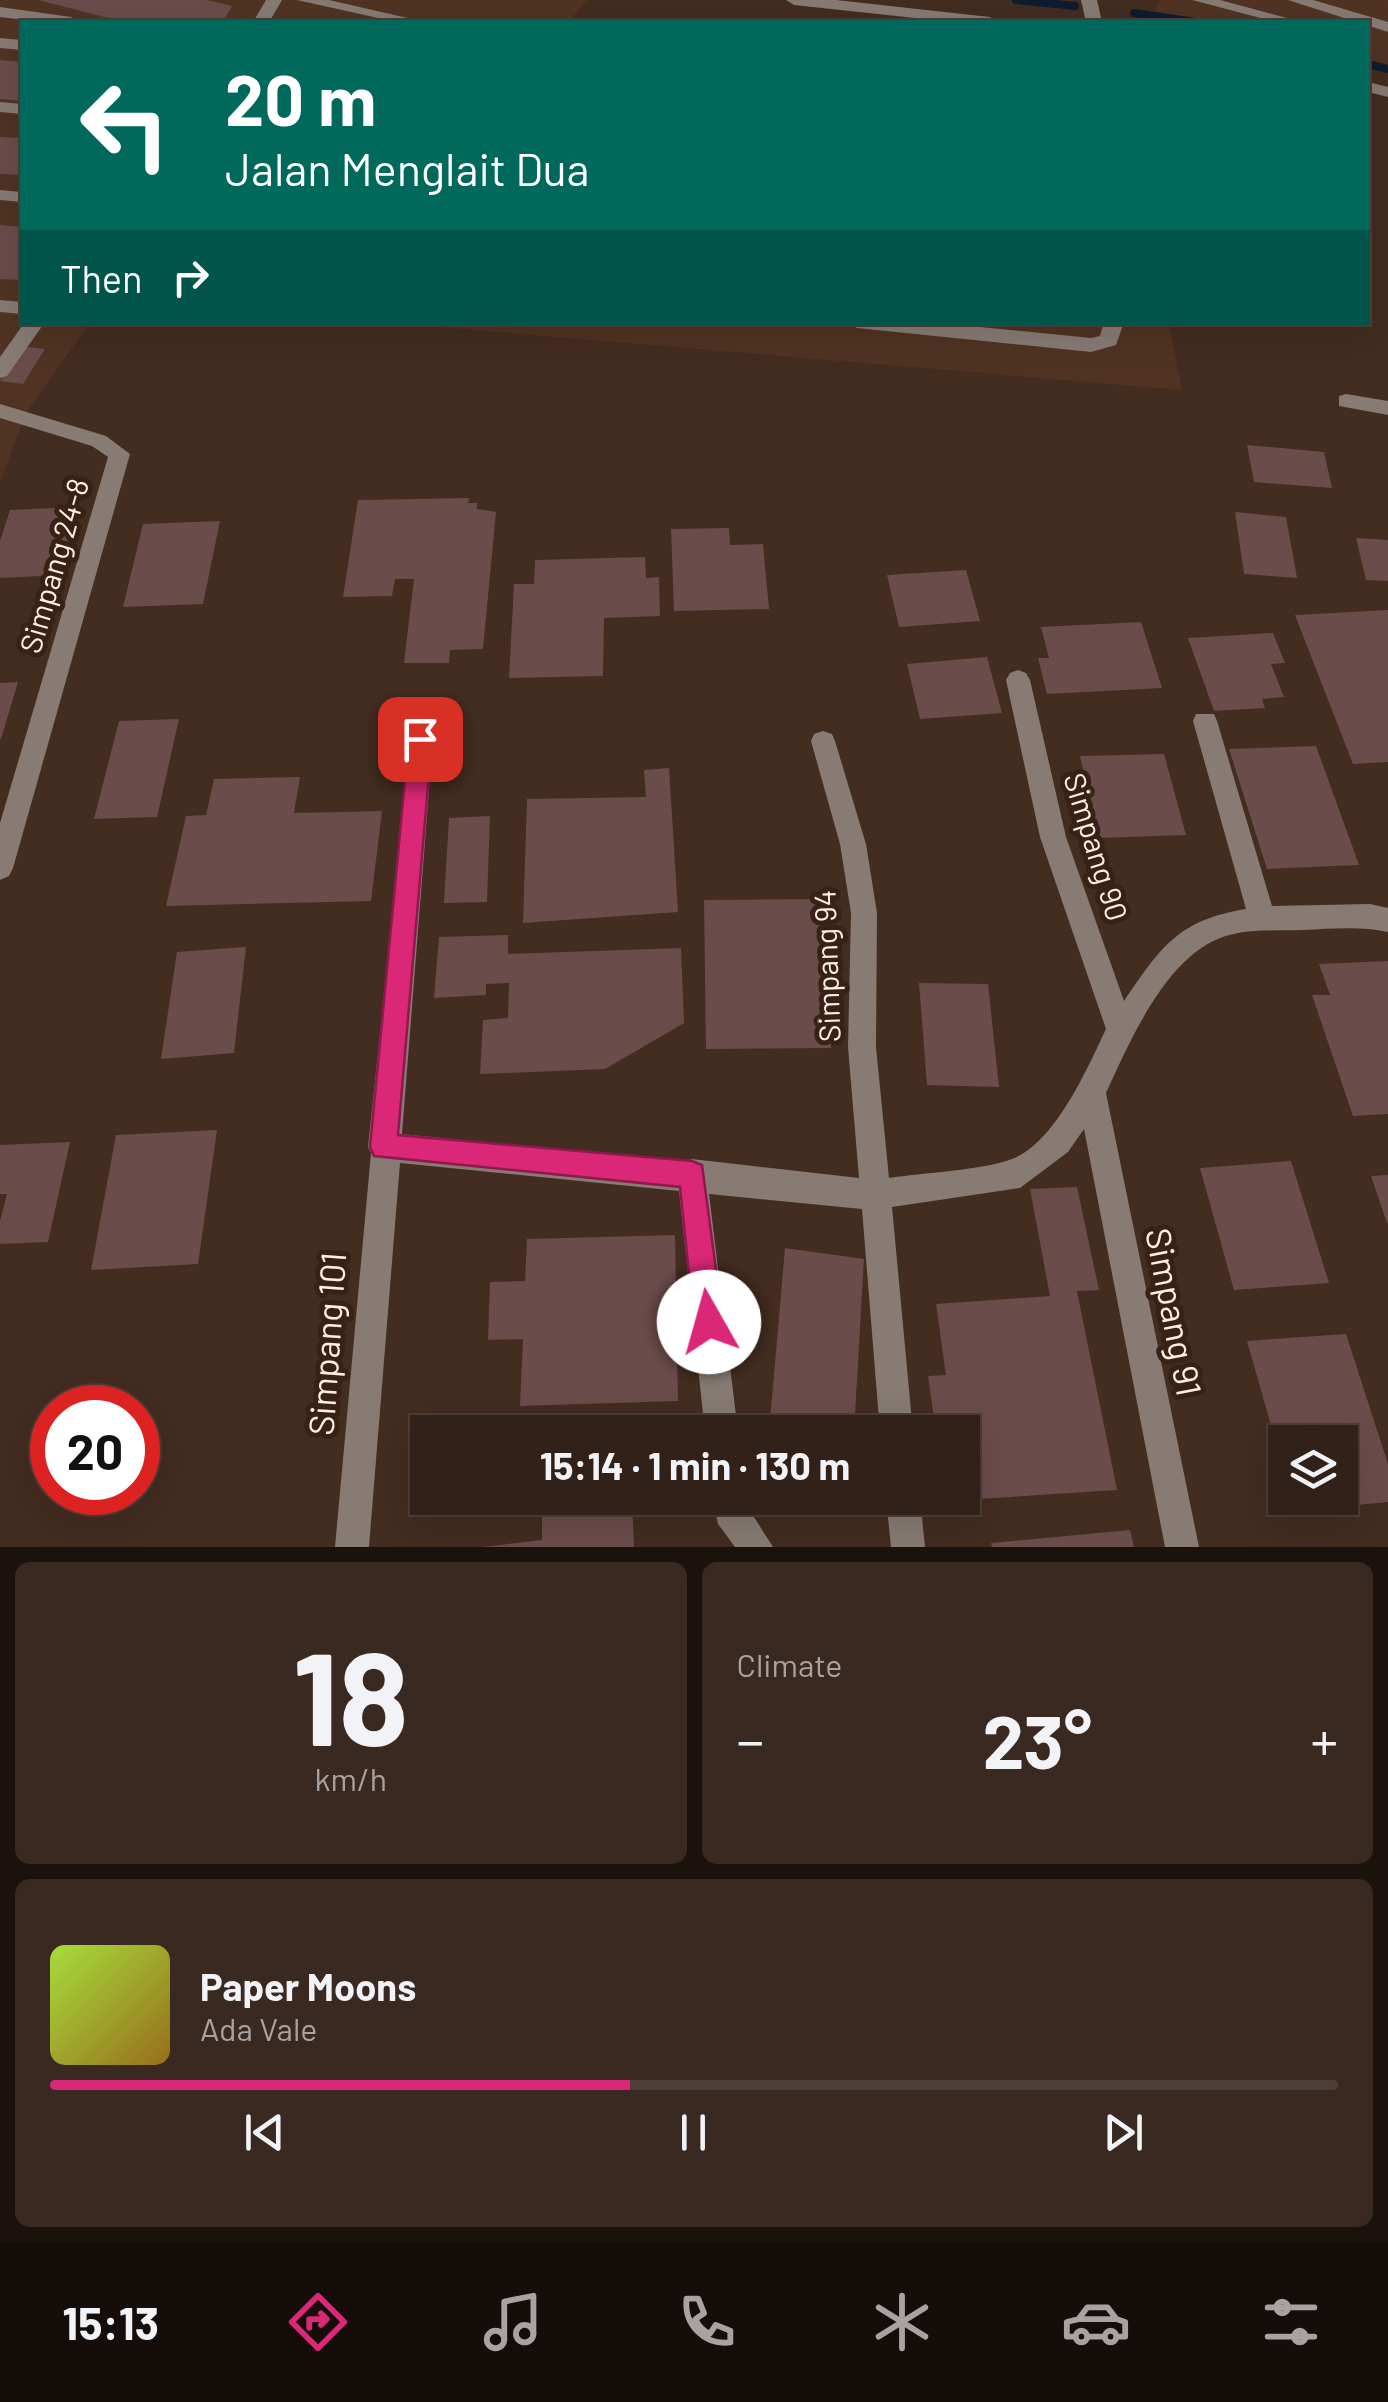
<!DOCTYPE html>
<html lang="en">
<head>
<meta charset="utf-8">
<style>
	:root { --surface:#322118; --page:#3a2921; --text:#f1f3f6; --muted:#a8a3a2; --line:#4d3e37; --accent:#db2777 }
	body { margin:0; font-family:Barlow,sans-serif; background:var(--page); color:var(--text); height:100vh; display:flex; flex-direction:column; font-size:38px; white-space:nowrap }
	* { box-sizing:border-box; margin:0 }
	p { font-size:32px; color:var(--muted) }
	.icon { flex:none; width:55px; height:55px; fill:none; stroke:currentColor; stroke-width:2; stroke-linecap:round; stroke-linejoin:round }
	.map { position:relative; height:1547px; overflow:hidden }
	.details { display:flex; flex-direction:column; gap:15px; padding:15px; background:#1c120d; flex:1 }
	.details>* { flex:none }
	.top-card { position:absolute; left:20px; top:20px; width:1350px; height:305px; border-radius:0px; box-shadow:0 10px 40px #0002,0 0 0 2px var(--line); background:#00695c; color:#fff; overflow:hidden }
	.tools { position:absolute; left:1268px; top:1425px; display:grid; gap:20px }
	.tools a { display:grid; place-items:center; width:90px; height:90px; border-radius:0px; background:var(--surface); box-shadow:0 10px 40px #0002,0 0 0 2px var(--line); font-size:50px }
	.speed { position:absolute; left:30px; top:1385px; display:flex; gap:20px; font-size:50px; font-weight:700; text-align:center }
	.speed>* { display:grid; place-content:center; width:130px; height:130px; border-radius:50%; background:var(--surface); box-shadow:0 10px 40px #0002,0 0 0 2px var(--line); line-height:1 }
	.speed .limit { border:15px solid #d22; background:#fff; color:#111 }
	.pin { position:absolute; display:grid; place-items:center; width:85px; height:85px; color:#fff; margin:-42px; border-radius:20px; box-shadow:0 5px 15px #0006 }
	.me { position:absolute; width:110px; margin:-55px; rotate:353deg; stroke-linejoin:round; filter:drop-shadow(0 0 8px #0008) }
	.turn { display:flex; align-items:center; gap:35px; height:210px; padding:0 40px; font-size:45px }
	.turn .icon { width:130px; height:130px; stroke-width:2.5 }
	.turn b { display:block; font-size:70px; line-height:85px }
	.then { display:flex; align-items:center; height:95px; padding:0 40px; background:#0003; gap:20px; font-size:38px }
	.big { font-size:75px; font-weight:700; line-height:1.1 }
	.details .tile { flex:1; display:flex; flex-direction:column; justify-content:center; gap:15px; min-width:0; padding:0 35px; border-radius:15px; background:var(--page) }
	.details .dial { align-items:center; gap:0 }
	.dial b { font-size:130px; line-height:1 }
	.song { display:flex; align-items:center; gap:30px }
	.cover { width:120px; height:120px; border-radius:15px; background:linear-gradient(135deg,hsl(80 70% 55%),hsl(40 70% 35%)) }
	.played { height:10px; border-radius:5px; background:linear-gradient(90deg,var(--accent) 45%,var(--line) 45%) }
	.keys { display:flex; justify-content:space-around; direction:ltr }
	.heat { display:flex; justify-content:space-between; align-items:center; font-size:55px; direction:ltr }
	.details .tiles { flex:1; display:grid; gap:15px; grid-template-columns:1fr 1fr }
	.tile:last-child { grid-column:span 2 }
	.trip { position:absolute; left:410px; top:1415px; width:570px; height:100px; border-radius:0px; background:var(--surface); box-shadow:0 10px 40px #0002,0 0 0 2px var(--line); font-weight:700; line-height:100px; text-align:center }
	.menu { display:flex; height:160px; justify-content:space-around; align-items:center; background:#140d0a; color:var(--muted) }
	.menu .icon { width:70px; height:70px }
	.menu .active { color:var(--accent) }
	.menu b { font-size:45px; color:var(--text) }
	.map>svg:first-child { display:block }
	.built { fill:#503323 }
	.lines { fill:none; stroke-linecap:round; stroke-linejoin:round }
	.stream { stroke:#0e1c2f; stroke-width:8 }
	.building { fill:#6a4c4b }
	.minor { fill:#877b74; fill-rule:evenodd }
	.route { fill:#db2777; stroke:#8e194d; stroke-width:2.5 }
	.labels { text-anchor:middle; stroke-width:10; stroke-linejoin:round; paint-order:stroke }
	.street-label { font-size:30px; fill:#ffefe7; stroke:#382216 }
	.near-street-label { font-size:35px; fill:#ffefe7; stroke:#382216 }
</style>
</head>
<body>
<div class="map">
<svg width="1388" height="1547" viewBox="0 0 1388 1547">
	<rect width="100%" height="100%" fill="#432c20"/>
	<!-- built -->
	<path class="built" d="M0 0H587L569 22H22V322L90 323 26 413 0 483Z
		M1160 0H1388V72L1368 67V22H1173L1152 18Z
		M391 323H1169L1182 390Z"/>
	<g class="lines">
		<!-- stream -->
		<path class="stream" d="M1016 0 1075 6
			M1134 13 1196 22
			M1368 64 1388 69"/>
	</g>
	<!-- building -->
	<path class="building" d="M38 0H206L232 6 223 22H124Z
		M0 60 22 62V101L0 99Z
		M0 137 22 138V175L0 174Z
		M0 225 22 227V280L0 279Z
		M22 346 45 349 23 384 0 381Z
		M1247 445 1324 452 1332 488 1254 482Z
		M469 498 468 503H477V509L496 512 483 649 450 650 449 663H404L414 579H395L392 596 343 597 358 500Z
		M78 507 60 575 0 578V541L10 510Z
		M1235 512 1286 517 1297 578 1244 574Z
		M220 521 203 604 123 607 143 524Z
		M729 528 730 545 763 544 769 609 674 611 671 529Z
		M1356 538 1388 540V581L1366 580Z
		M645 557 646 578 659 577 660 616 604 618 603 676 509 678 514 584H534L535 560Z
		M966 570 980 621 899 627 887 575Z
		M1388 610V762L1353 764 1295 615Z
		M1141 622 1162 688 1047 694 1038 658H1049L1041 627Z
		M1273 633 1285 663 1271 664 1284 697 1262 699 1265 708 1214 711 1188 638Z
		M987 657 1002 713 920 719 907 664Z
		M18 682 1 739 0 738V683Z
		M179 719 157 817 94 819 119 721Z
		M1316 746 1359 865 1267 869 1229 749Z
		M1164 754 1186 835 1099 838 1080 756Z
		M669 768 678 912 523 923 527 799 646 797 644 770Z
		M300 777 294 813 382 811 371 901 166 906 186 816 206 815 214 779Z
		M490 816 487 902 444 903 449 818Z
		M821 899 831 1048 706 1049 704 900Z
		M508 935V954L681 948 684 1023 605 1069 480 1074 483 1020 508 1018 509 983 486 984V995L434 998 439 937Z
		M246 947 234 1053 161 1059 177 952Z
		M1388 961V1114L1353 1116 1312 995H1330L1319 964Z
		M919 983 988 984 999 1087 927 1085Z
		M217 1130 198 1264 91 1270 116 1135Z
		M70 1142 48 1242 0 1244V1221L7 1194H0V1145Z
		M1291 1161 1329 1283 1234 1290 1200 1168Z
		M1388 1175V1223H1387L1371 1176Z
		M1077 1187 1099 1290 1077 1291 1117 1490 962 1500V1432H936L928 1376 946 1375 936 1304 1050 1296 1030 1189Z
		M675 1235 678 1401 520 1406 523 1339 488 1340 490 1282 525 1281 527 1239Z
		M785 1248 864 1259 854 1432H769Z
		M1346 1334 1388 1464V1502L1295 1511 1291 1498H1340V1442H1285L1284 1471 1247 1341Z
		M542 1498H632L634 1547H483L542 1540Z
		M1130 1530 1134 1547H992L991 1543Z"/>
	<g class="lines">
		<!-- minor -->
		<path class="minor" d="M266 0H282L269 22H253Z
			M297 0H329L425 22H396Z
			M786 0H836L990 17 998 22H952L794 5Z
			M1081 0H1097L1102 22H1086Z
			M1192 0H1220L1302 22H1276Z
			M1288 0H1313L1388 22V32Z
			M0 7 71 17 79 22H41L0 17Z
			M0 38 22 40V50L0 48Z
			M1368 82 1388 87V97L1368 92Z
			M0 102 22 104V114L0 112Z
			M0 190 22 192V202L0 200Z
			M0 300 22 302V314L0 312Z
			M25 322H45L7 376 0 378V357Z
			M848 322H929L1091 338 1100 336 1104 322H1124L1116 345 1091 352 857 328Z
			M1346 394 1388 401V415L1339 406V396Z
			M0 404 106 436 130 454 13 868 9 876 0 880V823L108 457 92 446 0 418Z
			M1018 670 1026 673 1030 680 1066 837 1124 1001C1161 947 1178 920 1246 909L1193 721 1196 714H1214L1217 721 1272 906 1370 904 1388 908V932C1360 926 1331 929 1303 930 1277 931 1243 928 1218 939 1164 961 1129 1043 1106 1093L1199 1547H1165L1084 1129 1068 1152 1020 1188 892 1207 913 1432H880L862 1209 709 1194 738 1432H705L679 1191 400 1163 369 1547H335L371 1153 368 1147 412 732 421 729 430 732 433 739 402 1134 686 1162 692 1159 859 1178 848 1047 851 913 840 844 811 741 814 734 823 731 832 734 835 741 866 844 877 913 876 1047 889 1178C921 1173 984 1170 1012 1159 1055 1143 1087 1069 1106 1029L1040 837 1006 680 1010 673Z
			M712 1498H746L747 1506 773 1547H735L718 1524Z
			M886 1498H920L925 1547H891Z"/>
	</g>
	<!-- route -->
	<path class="route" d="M420 729 432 739 398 1135 692 1161 702 1165 723 1322 719 1332 709 1336 699 1332 694 1322 680 1187 374 1156 370 1147 409 739Z"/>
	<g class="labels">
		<!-- street labels -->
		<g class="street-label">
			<text transform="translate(55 566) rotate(-74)" y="10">Simpang 24-8</text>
			<text transform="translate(1095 847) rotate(73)" y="10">Simpang 90</text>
			<text transform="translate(828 966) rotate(-92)" y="10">Simpang 94</text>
		</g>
		<!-- near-street labels -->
		<g class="near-street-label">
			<text transform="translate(1173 1312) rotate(79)" y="12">Simpang 91</text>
			<text transform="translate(328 1344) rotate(-86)" y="12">Simpang 101</text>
		</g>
	</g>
</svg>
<div class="tools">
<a><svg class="icon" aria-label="layers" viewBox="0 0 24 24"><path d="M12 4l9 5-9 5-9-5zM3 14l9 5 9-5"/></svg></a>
</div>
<div class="speed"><div class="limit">20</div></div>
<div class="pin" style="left:420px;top:739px;background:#d93025"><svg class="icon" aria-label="arrive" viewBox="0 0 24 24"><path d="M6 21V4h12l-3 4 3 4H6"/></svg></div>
<svg class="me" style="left:709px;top:1322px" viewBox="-20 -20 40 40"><circle r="19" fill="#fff"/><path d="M0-13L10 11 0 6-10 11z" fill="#db2777"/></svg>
<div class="trip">15:14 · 1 min · 130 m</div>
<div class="top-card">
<div class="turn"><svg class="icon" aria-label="left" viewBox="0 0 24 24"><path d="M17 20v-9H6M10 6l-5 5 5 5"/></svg><div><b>20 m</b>Jalan Menglait Dua</div></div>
<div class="then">Then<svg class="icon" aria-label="right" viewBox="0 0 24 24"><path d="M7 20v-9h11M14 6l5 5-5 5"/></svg></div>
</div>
</div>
<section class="details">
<div class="tiles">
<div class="tile dial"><b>18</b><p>km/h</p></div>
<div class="tile"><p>Climate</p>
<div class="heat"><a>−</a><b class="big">23°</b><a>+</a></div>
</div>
<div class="tile">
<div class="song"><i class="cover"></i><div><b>Paper Moons</b><p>Ada Vale</p></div></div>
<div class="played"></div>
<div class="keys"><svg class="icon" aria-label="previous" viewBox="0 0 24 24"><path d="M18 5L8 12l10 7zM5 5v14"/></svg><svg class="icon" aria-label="pause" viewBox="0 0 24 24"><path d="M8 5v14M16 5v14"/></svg><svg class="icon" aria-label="next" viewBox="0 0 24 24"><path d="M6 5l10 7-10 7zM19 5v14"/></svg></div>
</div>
</div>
</section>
<nav class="menu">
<b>15:13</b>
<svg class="icon active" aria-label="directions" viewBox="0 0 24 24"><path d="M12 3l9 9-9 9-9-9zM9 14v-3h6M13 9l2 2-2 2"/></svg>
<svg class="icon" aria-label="music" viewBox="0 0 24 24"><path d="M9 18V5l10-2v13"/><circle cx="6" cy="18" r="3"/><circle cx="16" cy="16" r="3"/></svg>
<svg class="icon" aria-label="phone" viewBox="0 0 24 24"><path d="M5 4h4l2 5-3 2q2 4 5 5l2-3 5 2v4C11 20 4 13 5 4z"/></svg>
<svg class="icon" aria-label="climate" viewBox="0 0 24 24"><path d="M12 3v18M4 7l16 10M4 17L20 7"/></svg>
<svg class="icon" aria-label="car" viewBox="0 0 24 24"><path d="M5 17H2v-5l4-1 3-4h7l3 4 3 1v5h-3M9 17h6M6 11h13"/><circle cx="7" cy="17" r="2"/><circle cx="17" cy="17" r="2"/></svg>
<svg class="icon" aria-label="filters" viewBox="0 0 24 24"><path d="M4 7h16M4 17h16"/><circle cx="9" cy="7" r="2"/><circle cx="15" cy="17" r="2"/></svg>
</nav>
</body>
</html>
